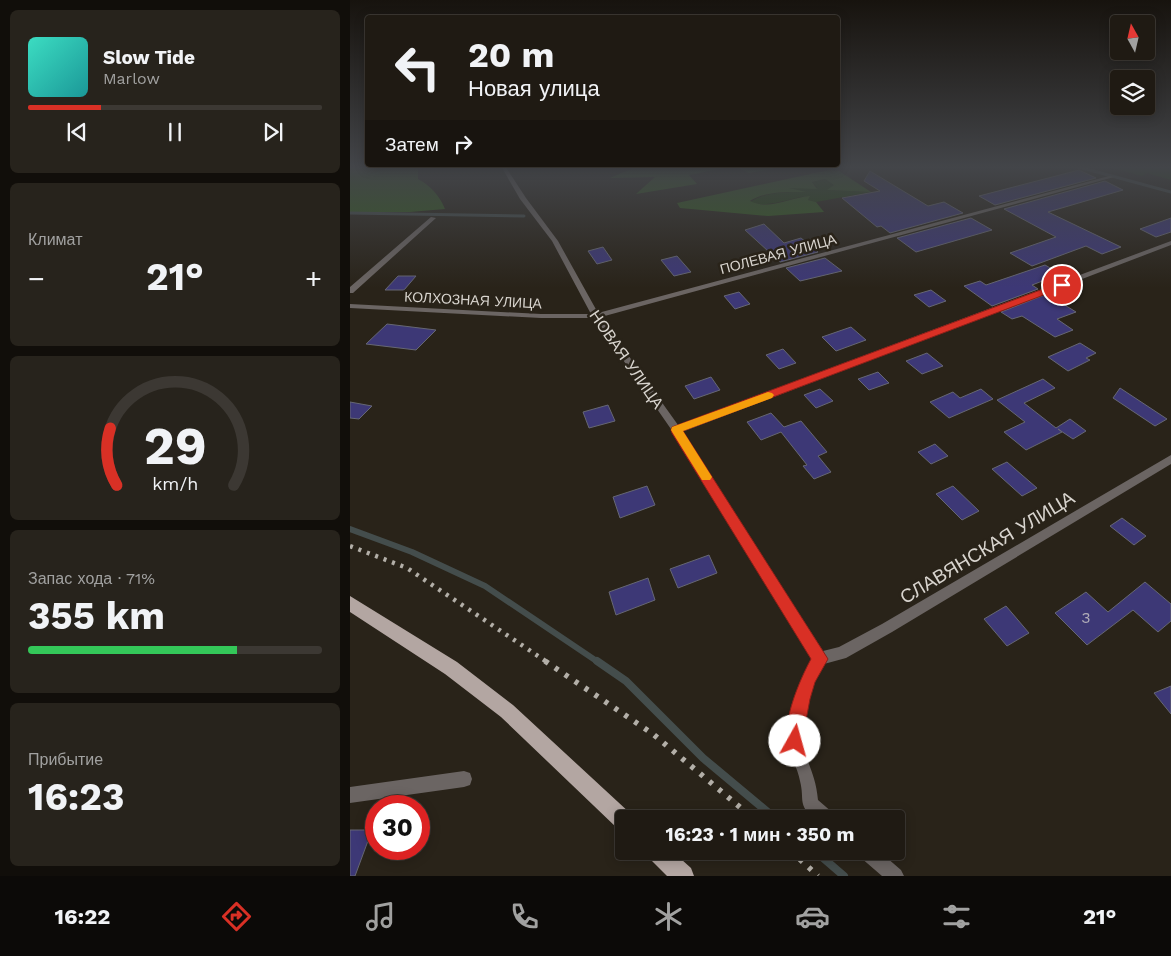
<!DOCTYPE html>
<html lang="ru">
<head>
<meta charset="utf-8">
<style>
	:root { --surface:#1f1a13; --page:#27231c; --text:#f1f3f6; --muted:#a1a1a0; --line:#3c3833; --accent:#d93025 }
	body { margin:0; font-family:"Work Sans",sans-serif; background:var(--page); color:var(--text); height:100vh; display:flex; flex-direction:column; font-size:19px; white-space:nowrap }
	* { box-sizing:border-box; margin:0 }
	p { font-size:16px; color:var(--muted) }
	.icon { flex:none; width:28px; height:28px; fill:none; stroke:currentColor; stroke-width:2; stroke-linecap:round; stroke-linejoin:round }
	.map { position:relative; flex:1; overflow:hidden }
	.drawer { display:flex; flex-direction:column; gap:10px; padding:10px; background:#110e0a; width:350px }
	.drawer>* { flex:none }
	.guide { position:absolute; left:15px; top:15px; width:475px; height:152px; border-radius:5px; box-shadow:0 2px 12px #0003,0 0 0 1px var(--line); background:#1f1a13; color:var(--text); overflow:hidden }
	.needle { width:32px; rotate:352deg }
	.controls { position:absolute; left:760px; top:15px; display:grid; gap:10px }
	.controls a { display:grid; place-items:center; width:45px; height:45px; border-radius:5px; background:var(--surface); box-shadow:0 2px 12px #0003,0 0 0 1px var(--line); font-size:25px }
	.speed { position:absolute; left:15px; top:795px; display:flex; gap:10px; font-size:25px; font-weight:700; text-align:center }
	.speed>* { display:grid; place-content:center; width:65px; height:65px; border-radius:50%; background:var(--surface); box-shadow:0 2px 12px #0003,0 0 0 1px var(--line); line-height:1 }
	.speed .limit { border:8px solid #d22; background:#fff; color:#111 }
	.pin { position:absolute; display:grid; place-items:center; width:42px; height:42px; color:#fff; margin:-21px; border:2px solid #fff; border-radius:50%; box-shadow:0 1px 5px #0007 }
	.me { position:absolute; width:55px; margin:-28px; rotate:7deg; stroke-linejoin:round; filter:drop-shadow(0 0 4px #0008) }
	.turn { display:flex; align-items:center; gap:18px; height:105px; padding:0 20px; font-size:22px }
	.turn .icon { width:65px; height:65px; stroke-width:2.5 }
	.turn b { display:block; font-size:35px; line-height:42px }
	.then { display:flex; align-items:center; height:48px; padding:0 20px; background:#0003; gap:10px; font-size:19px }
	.big { font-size:38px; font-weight:700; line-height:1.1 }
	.drawer .widget { flex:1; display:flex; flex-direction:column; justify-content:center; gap:8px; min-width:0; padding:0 18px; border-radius:8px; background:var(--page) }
	.drawer .dial { align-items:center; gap:0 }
	.dial svg { height:130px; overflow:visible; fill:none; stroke:var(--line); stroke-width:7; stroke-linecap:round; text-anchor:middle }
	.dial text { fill:var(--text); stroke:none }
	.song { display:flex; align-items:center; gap:15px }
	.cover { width:60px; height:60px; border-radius:8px; background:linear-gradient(135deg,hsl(170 70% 55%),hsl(180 70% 35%)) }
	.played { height:5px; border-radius:2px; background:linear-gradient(90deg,var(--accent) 25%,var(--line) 25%) }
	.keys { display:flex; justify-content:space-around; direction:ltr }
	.heat { display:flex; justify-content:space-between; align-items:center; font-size:28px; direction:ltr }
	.charge { height:8px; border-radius:4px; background:linear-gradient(90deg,#34c759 71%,var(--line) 0) }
	.trip { position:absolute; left:265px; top:810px; width:290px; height:50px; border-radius:5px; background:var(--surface); box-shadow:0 2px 12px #0003,0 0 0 1px var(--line); font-weight:700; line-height:50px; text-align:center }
	.menu { display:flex; height:80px; justify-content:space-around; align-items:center; background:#0c0a08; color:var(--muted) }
	.menu .icon { width:35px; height:35px }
	.menu .on { color:var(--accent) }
	.menu b { font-size:22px; color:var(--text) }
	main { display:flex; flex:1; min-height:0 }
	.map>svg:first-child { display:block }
	.green { fill:#234411 }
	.forest { fill:#345d1e }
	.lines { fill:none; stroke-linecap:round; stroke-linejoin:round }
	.stream-far2 { stroke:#444d4c; stroke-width:3 }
	.stream-far1 { stroke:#444d4c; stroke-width:6 }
	.stream { stroke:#444d4c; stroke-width:8 }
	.building { fill:#3d3876; stroke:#666773 }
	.street { fill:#6b6563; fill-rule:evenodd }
	.primary { fill:#b3a6a2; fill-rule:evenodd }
	.rail-far1 { stroke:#b3afa8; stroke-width:4.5; stroke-dasharray:3 6; stroke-linecap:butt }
	.rail { stroke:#b3afa8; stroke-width:5.5; stroke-dasharray:4 8; stroke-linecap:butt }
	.route { fill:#d93025; stroke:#8d1f18 }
	.slow { fill:#f59e0b }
	.labels { text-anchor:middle; stroke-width:5; stroke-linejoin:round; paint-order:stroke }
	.far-street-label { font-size:14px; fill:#d8d4ce; stroke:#292319 }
	.street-label { font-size:16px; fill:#d8d4ce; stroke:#292319 }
	.near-number-label { font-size:16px; fill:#b1adb8 }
	.near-street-label { font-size:19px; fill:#d8d4ce; stroke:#292319 }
</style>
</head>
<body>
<main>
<section class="drawer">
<div class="widget">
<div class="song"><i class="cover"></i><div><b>Slow Tide</b><p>Marlow</p></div></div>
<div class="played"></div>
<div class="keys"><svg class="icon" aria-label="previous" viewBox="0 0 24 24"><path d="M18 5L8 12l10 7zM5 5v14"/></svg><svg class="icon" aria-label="pause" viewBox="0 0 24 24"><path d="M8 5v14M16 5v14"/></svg><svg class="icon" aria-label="next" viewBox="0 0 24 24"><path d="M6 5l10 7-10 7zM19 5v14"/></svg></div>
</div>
<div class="widget"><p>Климат</p>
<div class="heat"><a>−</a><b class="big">21°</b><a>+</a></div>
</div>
<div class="widget dial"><svg viewBox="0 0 100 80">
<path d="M14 69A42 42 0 1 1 86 69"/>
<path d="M14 69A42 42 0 0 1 10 34" stroke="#d93025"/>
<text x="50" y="56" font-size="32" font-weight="700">29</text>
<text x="50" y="72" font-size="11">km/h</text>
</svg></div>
<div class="widget"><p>Запас хода · 71%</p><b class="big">355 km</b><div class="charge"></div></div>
<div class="widget"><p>Прибытие</p><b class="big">16:23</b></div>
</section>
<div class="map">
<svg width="821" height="876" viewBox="0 0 821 876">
	<rect width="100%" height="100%" fill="#292319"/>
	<!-- green -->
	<path class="green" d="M755 166H821V180L797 173 792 176Z
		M475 179 484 185 478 190 521 192 466 202 458 200 460 196C439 197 421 209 400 202 415 192 435 192 453 192L437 188H467L462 182Z"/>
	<!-- forest -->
	<path class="forest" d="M0 166H58L68 169V179C80 185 90 196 95 209L60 212H0Z
		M288 166H424L423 169 399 173 384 166 339 175 347 184 286 194 305 177 260 178Z
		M479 170 489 171 521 192 477 190 484 185 475 179 462 182 467 189 439 188 456 192C438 192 416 191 400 201 419 211 441 197 460 196L458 200 466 202 474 212 418 216 330 208 327 203Z"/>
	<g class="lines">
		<!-- stream-far2 -->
		<path class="stream-far2" d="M725 166 821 192
			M0 213 174 216"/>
		<!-- stream-far1 -->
		<path class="stream-far1" d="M0 529 62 552 135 586 248 662"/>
		<!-- stream -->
		<path class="stream" d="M247 661 276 681 353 758 426 819
			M465 851 494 876"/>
	</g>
	<!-- building -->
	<path class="building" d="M729 170 746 178 645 205 629 196Z
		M520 171 578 206 594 202 613 213 540 233 531 226 527 227 492 198 530 191 514 181Z
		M755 181 773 190 698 212 771 247 752 254 736 246 682 266 660 253 706 237 654 209Z
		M621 218 642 230 566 252 547 238Z
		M821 218V232L806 237 790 229Z
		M414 224 434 243 451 238 468 252 430 262 395 230Z
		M253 247 262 260 247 264 238 251Z
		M327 256 341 272 324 276 311 260Z
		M475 258 492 271 450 281 436 268Z
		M695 265 711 274 682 285 688 289 642 306 614 286 630 281 636 285Z
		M48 276H66L54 290H35Z
		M581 290 596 301 579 307 564 295Z
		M389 292 400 304 385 309 374 296Z
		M697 294 726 312 707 319 723 330 705 337 672 316 662 319 651 312Z
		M37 324 86 330 66 350 16 344Z
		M501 327 516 340 486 351 472 337Z
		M730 343 746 353 736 358 740 360 718 371 698 357Z
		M433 349 446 363 429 369 416 355Z
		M577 353 593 366 572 374 556 361Z
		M528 372 539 383 519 390 508 379Z
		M361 377 370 390 344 399 335 386Z
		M693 379 705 388 674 403 706 428 720 419 736 431 723 439 708 429 712 432 676 450 654 432 675 422 647 400Z
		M770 388 817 419 805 426 763 398Z
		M470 389 483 401 466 408 454 395Z
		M631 389 643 399 599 418 580 402 603 392 610 398Z
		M0 402 22 406 9 419 0 418Z
		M258 405 265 421 239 428 233 412Z
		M421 413 434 427 451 421 477 452 468 456 481 472 464 479 453 466 457 465 431 432 411 440 397 422Z
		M585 444 598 456 581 464 568 452Z
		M657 462 687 488 672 496 642 469Z
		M297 486 305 505 270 518 263 497Z
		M603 486 629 511 612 520 586 494Z
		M772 518 796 536 784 545 760 526Z
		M359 555 367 573 328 588 320 569Z
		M298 578 305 600 266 615 259 592Z
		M795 582 821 604V621L808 632 783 610 737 645 705 613 736 592 758 612Z
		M656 606 679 633 657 646 634 619Z
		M821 686V714L804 693Z
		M0 830H22L5 876H0Z"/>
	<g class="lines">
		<!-- street -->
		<path class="street" d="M151 166H155L176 198 208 241 248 313 759 176 764 177 251 317 328 425 821 241V245L332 432 473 651 489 647 532 624 821 455V464L542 632 496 658 474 664C460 690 447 721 455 751 460 770 466 778 468 800L483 813 485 819H464C447 803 455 801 450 781 448 770 442 759 439 748 433 718 448 685 462 659L323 432 244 318H191L0 308V304L191 314H241L202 241 170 199Z
			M81 217 86 218 3 293H0V287Z
			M114 771 120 773 122 779 120 785 114 787 0 803V787Z
			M508 851H529L551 870 554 876H532L510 857Z"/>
		<!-- primary -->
		<path class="primary" d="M0 596 107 662 163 705 281 814 283 819H274V831L267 828 151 717 95 674 0 612Z
			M296 851H322L341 868 344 876H317L299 858Z"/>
		<!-- rail-far1 -->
		<path class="rail-far1" d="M0 546 57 568 197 662"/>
		<!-- rail -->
		<path class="rail" d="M195 661 303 734 404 819
			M441 851 468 876"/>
	</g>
	<!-- sky -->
	<linearGradient id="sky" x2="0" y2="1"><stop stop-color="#17130e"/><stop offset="0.58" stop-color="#434549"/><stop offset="1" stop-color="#434549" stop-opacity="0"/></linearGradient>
	<rect width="821" height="288" fill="url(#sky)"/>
	<!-- route -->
	<path class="route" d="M712 282 715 283V287L333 431 478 659 465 682 460 699 451 747 445 750 439 747C430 725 450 679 461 659L322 433 321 430 322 427Z"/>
	<!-- slow -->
	<path class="slow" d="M418 392 422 393 424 395 422 398 333 431 362 477 360 480H352L321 430 322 427Z"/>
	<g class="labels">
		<!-- far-street labels -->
		<g class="far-street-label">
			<text transform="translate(428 254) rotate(-15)" y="5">ПОЛЕВАЯ УЛИЦА</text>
			<text transform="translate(123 300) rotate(3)" y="5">КОЛХОЗНАЯ УЛИЦА</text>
		</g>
		<!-- street labels -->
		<g class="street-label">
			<text transform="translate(277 359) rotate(55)" y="6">НОВАЯ УЛИЦА</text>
		</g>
		<!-- near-number labels -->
		<g class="near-number-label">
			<text x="736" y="623">3</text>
		</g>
		<!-- near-street labels -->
		<g class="near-street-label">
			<text transform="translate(637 547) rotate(-31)" y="7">СЛАВЯНСКАЯ УЛИЦА</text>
		</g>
	</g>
</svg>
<div class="controls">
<a><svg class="needle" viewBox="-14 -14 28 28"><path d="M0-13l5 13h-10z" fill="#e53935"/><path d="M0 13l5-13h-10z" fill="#a1a1a0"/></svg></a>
<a><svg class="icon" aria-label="layers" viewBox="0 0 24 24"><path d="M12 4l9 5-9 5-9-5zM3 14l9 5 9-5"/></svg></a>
</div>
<div class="speed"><div class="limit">30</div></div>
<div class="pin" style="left:712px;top:285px;background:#d93025"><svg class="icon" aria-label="arrive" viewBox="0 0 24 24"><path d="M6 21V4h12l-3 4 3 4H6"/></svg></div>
<svg class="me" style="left:445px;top:741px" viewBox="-20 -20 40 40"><circle r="19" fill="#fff"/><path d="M0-13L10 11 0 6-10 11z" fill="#d93025"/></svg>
<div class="trip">16:23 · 1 мин · 350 m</div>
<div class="guide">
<div class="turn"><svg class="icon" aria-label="left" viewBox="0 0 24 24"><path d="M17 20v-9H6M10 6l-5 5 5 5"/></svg><div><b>20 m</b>Новая улица</div></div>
<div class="then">Затем<svg class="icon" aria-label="right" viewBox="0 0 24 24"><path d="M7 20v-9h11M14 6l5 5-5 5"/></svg></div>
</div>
</div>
</main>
<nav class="menu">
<b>16:22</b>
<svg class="icon on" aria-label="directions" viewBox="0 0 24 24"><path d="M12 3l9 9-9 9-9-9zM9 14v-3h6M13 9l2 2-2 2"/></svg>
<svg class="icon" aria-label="music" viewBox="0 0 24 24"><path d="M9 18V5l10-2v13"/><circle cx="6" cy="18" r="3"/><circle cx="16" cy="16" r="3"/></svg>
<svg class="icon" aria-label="phone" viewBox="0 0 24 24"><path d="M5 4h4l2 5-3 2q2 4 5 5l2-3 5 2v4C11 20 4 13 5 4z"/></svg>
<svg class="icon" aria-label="climate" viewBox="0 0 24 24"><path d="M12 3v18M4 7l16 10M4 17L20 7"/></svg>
<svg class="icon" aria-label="car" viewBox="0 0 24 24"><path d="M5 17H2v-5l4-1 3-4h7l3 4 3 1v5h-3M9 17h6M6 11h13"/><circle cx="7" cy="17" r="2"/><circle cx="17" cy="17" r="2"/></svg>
<svg class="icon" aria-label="filters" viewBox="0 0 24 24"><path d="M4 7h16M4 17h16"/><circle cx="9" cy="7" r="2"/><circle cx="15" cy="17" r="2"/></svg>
<b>21°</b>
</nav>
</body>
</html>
